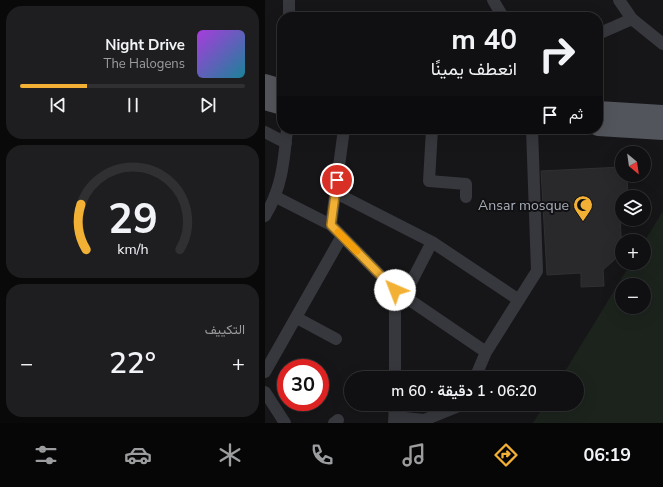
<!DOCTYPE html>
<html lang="ar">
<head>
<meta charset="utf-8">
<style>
	:root { --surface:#101012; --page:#1e1e20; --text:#f1f3f6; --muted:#9c9d9f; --line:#303032; --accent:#f2b134 }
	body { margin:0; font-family:"Nunito Sans",Vazirmatn,sans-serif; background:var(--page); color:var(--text); direction:rtl; height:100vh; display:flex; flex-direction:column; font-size:15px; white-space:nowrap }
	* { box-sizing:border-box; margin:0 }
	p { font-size:13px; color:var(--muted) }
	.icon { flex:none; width:22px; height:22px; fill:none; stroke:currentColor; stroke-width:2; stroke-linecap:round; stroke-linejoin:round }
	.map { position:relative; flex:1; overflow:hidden; direction:ltr }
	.sheet { display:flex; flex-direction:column; gap:6px; padding:6px; background:#09090a; width:265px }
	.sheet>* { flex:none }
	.guide { position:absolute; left:12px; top:12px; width:326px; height:122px; border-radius:16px; box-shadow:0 4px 16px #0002,0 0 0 1px var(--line); direction:rtl; background:#101012; color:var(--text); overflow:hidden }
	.needle { width:26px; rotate:151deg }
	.buttons { position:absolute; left:350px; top:146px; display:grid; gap:8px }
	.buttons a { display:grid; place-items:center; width:36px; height:36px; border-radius:50%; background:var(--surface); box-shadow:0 4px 16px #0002,0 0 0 1px var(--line); font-size:20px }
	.speed { position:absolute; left:12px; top:359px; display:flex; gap:8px; font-size:20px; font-weight:700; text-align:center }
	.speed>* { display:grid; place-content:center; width:52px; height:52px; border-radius:50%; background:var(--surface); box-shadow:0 4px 16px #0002,0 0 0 1px var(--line); line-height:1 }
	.speed .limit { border:6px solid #d22; background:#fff; color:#111 }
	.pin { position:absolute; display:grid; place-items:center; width:34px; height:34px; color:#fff; margin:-17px; border:2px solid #fff; border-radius:50%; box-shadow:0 1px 4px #0007 }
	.me { position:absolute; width:44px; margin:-22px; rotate:316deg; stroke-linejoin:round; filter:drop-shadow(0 0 3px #0008) }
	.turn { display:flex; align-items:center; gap:14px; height:84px; padding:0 20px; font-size:18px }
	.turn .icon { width:52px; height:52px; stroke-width:2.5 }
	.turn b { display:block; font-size:28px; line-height:34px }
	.then { display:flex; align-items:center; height:38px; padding:0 20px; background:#0003; gap:8px; font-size:15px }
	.big { font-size:30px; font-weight:600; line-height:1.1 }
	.sheet .card { flex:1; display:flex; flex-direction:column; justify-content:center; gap:6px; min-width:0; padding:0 14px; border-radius:16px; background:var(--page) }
	.sheet .dial { align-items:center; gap:0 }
	.dial svg { height:104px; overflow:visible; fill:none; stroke:var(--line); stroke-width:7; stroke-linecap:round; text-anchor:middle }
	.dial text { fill:var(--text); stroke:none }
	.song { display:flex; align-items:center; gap:12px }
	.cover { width:48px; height:48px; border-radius:6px; background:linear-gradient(135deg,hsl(280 70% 55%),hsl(190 70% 35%)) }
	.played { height:4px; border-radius:2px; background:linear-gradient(90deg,var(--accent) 30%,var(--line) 30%) }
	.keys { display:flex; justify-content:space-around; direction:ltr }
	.heat { display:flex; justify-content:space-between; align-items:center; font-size:22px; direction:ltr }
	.trip { position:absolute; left:79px; top:371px; width:240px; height:40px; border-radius:20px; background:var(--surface); box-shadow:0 4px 16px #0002,0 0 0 1px var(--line); font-weight:600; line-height:40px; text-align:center; direction:rtl }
	.tabs { display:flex; height:64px; justify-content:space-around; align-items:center; background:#060607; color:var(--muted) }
	.tabs .icon { width:28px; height:28px }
	.tabs .selected { color:var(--accent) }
	.tabs b { font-size:18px; color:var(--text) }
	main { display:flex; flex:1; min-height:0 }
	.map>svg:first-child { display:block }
	.green { fill:#1c231d; fill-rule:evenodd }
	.building { fill:#29292c; stroke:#303034 }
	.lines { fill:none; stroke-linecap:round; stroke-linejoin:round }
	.street { stroke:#37383d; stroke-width:12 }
	.primary { stroke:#53555c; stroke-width:20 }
	.route-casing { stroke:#9d7322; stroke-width:10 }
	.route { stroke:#f2b134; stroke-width:7 }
	.slow { stroke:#f59e0b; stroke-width:7 }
	.labels { text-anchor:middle; stroke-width:4; stroke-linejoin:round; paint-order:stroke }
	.poi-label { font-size:14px; fill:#a8adb8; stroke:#111113; text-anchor:end }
</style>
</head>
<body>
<main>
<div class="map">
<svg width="398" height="423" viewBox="0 0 398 423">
	<rect width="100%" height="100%" fill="#161618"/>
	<!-- green -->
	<path class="green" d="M398 211V423H268L280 404H312V378H296L366 263H379V242ZM357 285H379V307H357Z"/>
	<!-- building -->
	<path class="building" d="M357 167V175H362L363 197 354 198 357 253 338 270 339 286 316 287V273L282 275 276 171Z"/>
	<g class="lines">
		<!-- street -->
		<path class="street" d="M24 0V17
			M228 0 238 17
			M354 0 367 19 398 44
			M333 34 367 19
			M167 129 164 181 201 184V197
			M0 132 21 143
			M71 193 167 242 254 300
			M11 197 66 225 130 290V378
			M0 216C17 188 19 161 22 129
			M66 225 79 129
			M130 290 221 352
			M139 296 167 242
			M32 318 71 339
			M0 372 77 236
			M210 378 221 352 272 271 267 129
			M0 392 20 423
			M130 417 159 420 199 404
			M69 423 73 420
			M129 423 130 404"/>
		<!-- primary -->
		<path class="primary" d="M0 84 17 89
			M0 100 17 105
			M333 111 398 115
			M333 126 398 130"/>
	</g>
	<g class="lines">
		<defs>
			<path id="route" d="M72 180 66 225 130 290"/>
		</defs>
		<!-- route casing -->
		<use href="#route" class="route-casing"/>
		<!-- route -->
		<use href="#route" class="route"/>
		<!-- slow -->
		<path class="slow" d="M73 232 92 251"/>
	</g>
	<!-- icons -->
	<defs>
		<symbol id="mosque-pin" viewBox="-11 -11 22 30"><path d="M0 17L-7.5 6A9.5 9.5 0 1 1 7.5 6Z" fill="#f2b134" stroke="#111113"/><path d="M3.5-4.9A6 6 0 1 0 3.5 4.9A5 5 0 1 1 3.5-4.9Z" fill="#111"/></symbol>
	</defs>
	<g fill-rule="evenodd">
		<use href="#mosque-pin" x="307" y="194" width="22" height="30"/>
	</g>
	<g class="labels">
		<!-- poi labels -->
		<g class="poi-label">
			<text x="304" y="210">Ansar mosque</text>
		</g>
	</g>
</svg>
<div class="buttons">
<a><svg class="needle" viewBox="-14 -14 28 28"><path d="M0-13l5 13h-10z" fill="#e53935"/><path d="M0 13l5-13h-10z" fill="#9c9d9f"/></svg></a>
<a><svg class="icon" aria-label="layers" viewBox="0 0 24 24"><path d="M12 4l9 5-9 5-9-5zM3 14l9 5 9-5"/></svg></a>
<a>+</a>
<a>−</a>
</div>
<div class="speed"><div class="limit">30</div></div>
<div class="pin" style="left:72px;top:180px;background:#d93025"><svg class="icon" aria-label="arrive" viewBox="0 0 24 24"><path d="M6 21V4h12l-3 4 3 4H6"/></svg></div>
<svg class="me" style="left:130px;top:290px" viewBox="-20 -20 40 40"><circle r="19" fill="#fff"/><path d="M0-13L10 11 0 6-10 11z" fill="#f2b134"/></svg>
<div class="trip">06:20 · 1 دقيقة · 60 m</div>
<div class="guide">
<div class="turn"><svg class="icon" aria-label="right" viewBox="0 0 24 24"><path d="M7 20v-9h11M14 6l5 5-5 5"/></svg><div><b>40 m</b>انعطف يمينًا</div></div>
<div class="then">ثم<svg class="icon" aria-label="arrive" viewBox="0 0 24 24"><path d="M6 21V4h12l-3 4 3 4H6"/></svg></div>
</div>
</div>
<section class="sheet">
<div class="card">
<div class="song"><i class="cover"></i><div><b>Night Drive</b><p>The Halogens</p></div></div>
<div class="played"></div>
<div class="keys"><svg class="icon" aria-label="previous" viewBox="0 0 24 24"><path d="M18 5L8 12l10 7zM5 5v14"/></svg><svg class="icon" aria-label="pause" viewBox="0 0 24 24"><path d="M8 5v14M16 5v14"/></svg><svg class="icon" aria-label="next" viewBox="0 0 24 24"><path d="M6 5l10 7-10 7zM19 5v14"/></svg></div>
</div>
<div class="card dial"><svg viewBox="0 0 100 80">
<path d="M14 69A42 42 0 1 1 86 69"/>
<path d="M14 69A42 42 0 0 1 10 34" stroke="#f2b134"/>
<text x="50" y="56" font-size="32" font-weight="700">29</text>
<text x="50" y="72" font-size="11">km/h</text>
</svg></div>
<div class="card"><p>التكييف</p>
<div class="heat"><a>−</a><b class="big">22°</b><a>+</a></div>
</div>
</section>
</main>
<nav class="tabs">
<b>06:19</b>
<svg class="icon selected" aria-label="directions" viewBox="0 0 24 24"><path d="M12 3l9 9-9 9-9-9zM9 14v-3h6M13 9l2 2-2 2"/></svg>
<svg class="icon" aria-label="music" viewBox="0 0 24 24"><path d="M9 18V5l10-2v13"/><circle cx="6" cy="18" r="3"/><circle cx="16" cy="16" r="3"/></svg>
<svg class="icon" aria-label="phone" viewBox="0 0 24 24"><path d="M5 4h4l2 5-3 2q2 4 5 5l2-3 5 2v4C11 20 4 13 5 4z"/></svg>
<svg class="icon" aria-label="climate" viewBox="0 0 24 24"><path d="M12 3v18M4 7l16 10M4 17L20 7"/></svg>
<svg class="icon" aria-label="car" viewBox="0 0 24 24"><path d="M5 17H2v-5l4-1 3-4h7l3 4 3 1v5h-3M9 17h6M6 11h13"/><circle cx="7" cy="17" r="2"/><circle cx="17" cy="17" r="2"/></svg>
<svg class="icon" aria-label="filters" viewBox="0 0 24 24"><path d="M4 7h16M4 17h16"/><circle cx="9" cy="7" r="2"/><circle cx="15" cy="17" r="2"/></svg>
</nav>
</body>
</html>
